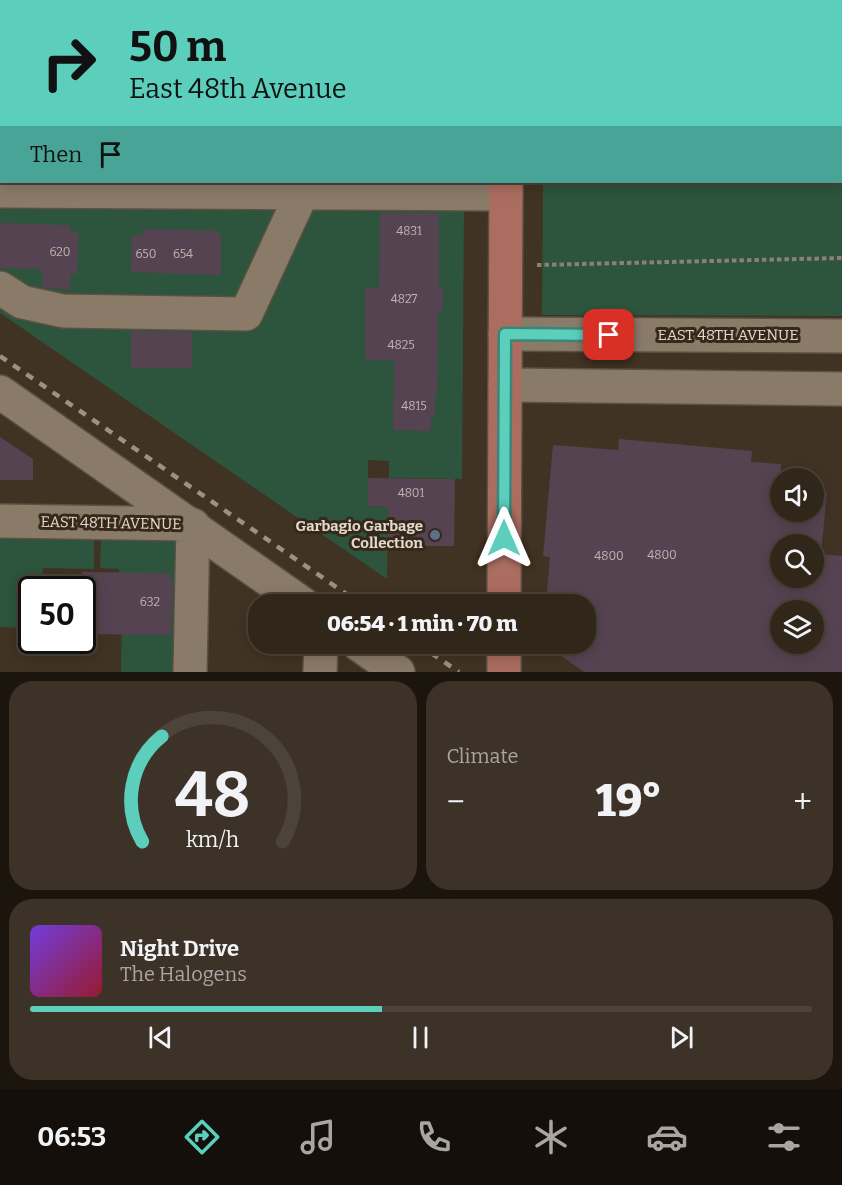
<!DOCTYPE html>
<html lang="en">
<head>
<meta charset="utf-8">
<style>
	:root { --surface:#31261a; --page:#3d3227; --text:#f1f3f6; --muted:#a8a5a2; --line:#4c4339; --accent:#5bcebc }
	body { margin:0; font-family:Bitter,serif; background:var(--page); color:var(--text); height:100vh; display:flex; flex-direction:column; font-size:22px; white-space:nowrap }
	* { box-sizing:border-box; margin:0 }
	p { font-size:20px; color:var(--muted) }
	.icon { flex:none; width:33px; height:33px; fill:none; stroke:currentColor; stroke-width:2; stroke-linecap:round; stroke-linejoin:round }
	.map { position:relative; height:672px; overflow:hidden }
	.sheet { display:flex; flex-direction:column; gap:9px; padding:9px; background:#1b150e; flex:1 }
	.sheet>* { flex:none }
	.banner { position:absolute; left:0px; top:0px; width:843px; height:183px; box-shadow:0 3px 15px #0003,0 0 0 2px var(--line); background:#5bcebc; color:#111; overflow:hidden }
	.buttons { position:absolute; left:770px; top:468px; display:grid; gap:12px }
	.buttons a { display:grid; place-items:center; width:54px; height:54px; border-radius:50%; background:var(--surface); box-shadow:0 3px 15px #0003,0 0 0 2px var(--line); font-size:30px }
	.speed { position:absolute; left:18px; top:576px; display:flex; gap:12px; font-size:30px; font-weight:700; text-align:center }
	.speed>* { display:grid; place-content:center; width:78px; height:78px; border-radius:50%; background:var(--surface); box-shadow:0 3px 15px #0003,0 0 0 2px var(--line); line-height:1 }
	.speed .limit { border:3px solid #111; border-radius:9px; background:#fff; color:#111 }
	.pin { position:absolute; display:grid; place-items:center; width:51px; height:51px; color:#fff; margin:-26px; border-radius:12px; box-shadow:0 3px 9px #0006 }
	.me { position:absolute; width:66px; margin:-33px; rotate:0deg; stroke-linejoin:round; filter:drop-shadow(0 0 4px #0008) }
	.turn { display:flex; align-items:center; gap:21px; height:126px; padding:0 30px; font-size:27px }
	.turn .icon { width:78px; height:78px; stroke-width:2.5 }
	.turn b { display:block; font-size:42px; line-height:51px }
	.then { display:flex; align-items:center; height:57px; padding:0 30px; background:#0003; gap:12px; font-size:22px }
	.big { font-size:45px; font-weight:800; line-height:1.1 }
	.sheet .card { flex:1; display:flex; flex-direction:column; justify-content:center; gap:9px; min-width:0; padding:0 21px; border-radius:24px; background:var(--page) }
	.sheet .dial { align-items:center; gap:0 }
	.dial svg { height:156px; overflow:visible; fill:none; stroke:var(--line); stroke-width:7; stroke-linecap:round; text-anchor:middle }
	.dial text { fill:var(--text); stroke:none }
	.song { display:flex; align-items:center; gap:18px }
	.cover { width:72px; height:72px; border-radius:9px; background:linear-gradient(135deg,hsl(260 70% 55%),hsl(350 70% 35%)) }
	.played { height:6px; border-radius:3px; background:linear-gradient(90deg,var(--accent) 45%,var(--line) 45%) }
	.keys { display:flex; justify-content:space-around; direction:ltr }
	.heat { display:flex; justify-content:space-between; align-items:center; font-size:33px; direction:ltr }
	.sheet .tiles { flex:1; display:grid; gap:9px; grid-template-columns:1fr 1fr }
	.card:last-child { grid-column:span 2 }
	.trip { position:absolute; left:248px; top:594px; width:348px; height:60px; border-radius:24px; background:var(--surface); box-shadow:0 3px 15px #0003,0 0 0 2px var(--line); font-weight:800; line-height:60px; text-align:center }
	.menu { display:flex; height:96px; justify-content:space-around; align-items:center; background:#140f0a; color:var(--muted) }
	.menu .icon { width:42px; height:42px }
	.menu .current { color:var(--accent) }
	.menu b { font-size:27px; color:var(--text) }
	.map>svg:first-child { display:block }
	.green { fill:#2d543c }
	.building { fill:#564351; fill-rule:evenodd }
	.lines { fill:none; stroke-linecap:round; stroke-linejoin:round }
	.minor-casing { stroke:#5b5042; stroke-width:36 }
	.major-casing { stroke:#5b5042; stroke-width:36 }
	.path { stroke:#8c8073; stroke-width:4; stroke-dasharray:4.5 3; stroke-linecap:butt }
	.minor { stroke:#8a7a68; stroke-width:33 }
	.major { stroke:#ab6d60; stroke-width:33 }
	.rail { stroke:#9c9184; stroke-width:4.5; stroke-dasharray:8 8; stroke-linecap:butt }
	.route-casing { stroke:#3b867a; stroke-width:15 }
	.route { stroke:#5bcebc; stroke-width:10 }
	.service-dot { fill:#5c6f8a; stroke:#362919; stroke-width:2 }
	.labels { text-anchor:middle; stroke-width:6; stroke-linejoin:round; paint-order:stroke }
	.number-label { font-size:12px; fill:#bfb4b0 }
	.street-label { font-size:15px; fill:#e2d9cf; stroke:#362919 }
	.poi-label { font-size:15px; font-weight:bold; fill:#e2d9cf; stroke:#362919; text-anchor:end }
</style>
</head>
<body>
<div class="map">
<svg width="842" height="672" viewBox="0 0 842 672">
	<rect width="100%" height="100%" fill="#413323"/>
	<!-- green -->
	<path class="green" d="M0 0H356L2 2 0 179Z
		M544 0H842V316L542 315 543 182H842V2H544Z
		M464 208 462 479 389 478V461L368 460V506L388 507 387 579 0 313V209Z
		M0 539 94 540V569L43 568 42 577H31L30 611H20L19 628 0 627Z
		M101 540 178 541 176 672H121L122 612 118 611 119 569 100 568Z"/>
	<!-- building -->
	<path class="building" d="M380 213H439V288H443V311H438L437 395H435V416H431V431L393 430 394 360H365V288H379Z
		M0 223 70 225V232H79L77 274 71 273 70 290 42 287 43 273H40V269L0 268Z
		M143 229 219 231V235H221V275L131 272 132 235 143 236Z
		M131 331 192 332V368H131Z
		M0 437 33 459V480H0Z
		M619 439 752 451 751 462 781 464 780 512H813V491L827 492 821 554 842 556V672H584L544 644H585V604H546L550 557 543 556 553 445 618 450ZM780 544H813V578H780ZM780 610H813V644H780Z
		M368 478 455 479 454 546H388V507L368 506Z
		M82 572 170 573V580H173L171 635 82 634Z"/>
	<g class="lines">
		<defs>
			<path id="minor" d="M89 0V2
				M152 0V2
				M0 45H2
				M0 191 506 194
				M0 288 22 302 63 311 246 314 302 193
				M505 334 842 336
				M505 385 842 389
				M0 392 303 604
				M0 521 190 524
				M358 644 398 672
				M190 672 193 525
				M320 672 321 644"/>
			<path id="major" d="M507 2V0
				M504 604 506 182
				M504 672V644"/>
		</defs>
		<!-- minor casing -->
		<use href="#minor" class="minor-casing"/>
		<!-- major casing -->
		<use href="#major" class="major-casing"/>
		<!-- path -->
		<path class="path" d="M537 265 842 258"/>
		<!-- minor -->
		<use href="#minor" class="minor"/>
		<!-- major -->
		<use href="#major" class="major"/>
		<!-- rail -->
		<path class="rail" d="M0 356 361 604
			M418 644 459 672"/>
	</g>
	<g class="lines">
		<defs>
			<path id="route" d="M504 538 505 334 609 335"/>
		</defs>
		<!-- route casing -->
		<use href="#route" class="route-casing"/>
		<!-- route -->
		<use href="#route" class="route"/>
	</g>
	<!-- markers -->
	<circle class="service-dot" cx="435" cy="535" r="6"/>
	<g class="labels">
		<!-- number labels -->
		<g class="number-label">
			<text x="409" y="235">4831</text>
			<text x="60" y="256">620</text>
			<text x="146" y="258">650</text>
			<text x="183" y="258">654</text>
			<text x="404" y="303">4827</text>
			<text x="401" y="349">4825</text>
			<text x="414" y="410">4815</text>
			<text x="411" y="497">4801</text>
			<text x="662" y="559">4800</text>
			<text x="609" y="560">4800</text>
			<text x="150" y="606">632</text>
		</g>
		<!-- street labels -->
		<g class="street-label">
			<text x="728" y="340">EAST 48TH AVENUE</text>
			<text transform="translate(111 523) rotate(1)" y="5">EAST 48TH AVENUE</text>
		</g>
		<!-- poi labels -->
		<g class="poi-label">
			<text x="423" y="531">Garbagio Garbage<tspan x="423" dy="17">Collection</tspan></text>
		</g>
	</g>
</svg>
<div class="buttons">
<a><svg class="icon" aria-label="sound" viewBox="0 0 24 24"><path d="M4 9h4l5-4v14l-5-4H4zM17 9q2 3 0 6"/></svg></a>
<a><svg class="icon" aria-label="search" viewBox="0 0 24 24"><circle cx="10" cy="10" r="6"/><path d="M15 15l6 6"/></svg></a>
<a><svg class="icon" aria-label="layers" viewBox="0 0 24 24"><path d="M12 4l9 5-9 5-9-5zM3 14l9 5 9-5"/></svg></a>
</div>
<div class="speed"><div class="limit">50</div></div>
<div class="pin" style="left:609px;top:335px;background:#d93025"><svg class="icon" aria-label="arrive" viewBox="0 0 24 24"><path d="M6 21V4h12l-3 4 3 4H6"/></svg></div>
<svg class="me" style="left:504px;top:538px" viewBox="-20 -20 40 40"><path d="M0-17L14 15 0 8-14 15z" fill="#5bcebc" stroke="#fff" stroke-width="4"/></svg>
<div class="trip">06:54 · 1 min · 70 m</div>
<div class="banner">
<div class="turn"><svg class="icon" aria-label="right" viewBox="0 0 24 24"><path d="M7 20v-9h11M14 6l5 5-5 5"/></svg><div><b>50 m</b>East 48th Avenue</div></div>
<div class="then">Then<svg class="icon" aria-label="arrive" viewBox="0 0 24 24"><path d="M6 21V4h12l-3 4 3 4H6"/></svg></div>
</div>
</div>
<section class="sheet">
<div class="tiles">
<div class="card dial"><svg viewBox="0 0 100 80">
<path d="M14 69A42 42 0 1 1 86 69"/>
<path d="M14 69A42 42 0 0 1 24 15" stroke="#5bcebc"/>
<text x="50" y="56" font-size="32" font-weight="700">48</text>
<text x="50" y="72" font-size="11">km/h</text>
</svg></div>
<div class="card"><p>Climate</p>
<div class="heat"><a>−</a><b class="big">19°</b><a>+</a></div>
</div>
<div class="card">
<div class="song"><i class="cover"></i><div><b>Night Drive</b><p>The Halogens</p></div></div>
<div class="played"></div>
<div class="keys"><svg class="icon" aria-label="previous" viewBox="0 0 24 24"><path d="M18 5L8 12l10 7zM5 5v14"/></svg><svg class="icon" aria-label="pause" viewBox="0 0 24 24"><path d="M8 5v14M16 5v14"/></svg><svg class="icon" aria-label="next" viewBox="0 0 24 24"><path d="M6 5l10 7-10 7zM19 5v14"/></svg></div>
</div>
</div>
</section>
<nav class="menu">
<b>06:53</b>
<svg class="icon current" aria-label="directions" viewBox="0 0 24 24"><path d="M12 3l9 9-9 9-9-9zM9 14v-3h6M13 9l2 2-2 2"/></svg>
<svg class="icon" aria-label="music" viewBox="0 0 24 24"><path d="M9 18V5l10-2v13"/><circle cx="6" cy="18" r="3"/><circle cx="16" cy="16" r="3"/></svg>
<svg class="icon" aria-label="phone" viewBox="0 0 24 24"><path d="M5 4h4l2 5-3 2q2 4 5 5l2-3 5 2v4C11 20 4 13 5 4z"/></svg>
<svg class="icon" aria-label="climate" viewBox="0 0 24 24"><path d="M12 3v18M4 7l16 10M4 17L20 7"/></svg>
<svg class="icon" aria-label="car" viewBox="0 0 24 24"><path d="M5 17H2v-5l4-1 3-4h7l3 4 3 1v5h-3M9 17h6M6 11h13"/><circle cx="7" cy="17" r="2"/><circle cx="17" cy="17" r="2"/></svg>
<svg class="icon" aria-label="filters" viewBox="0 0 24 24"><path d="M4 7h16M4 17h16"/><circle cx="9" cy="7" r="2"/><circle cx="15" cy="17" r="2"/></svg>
</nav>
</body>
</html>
